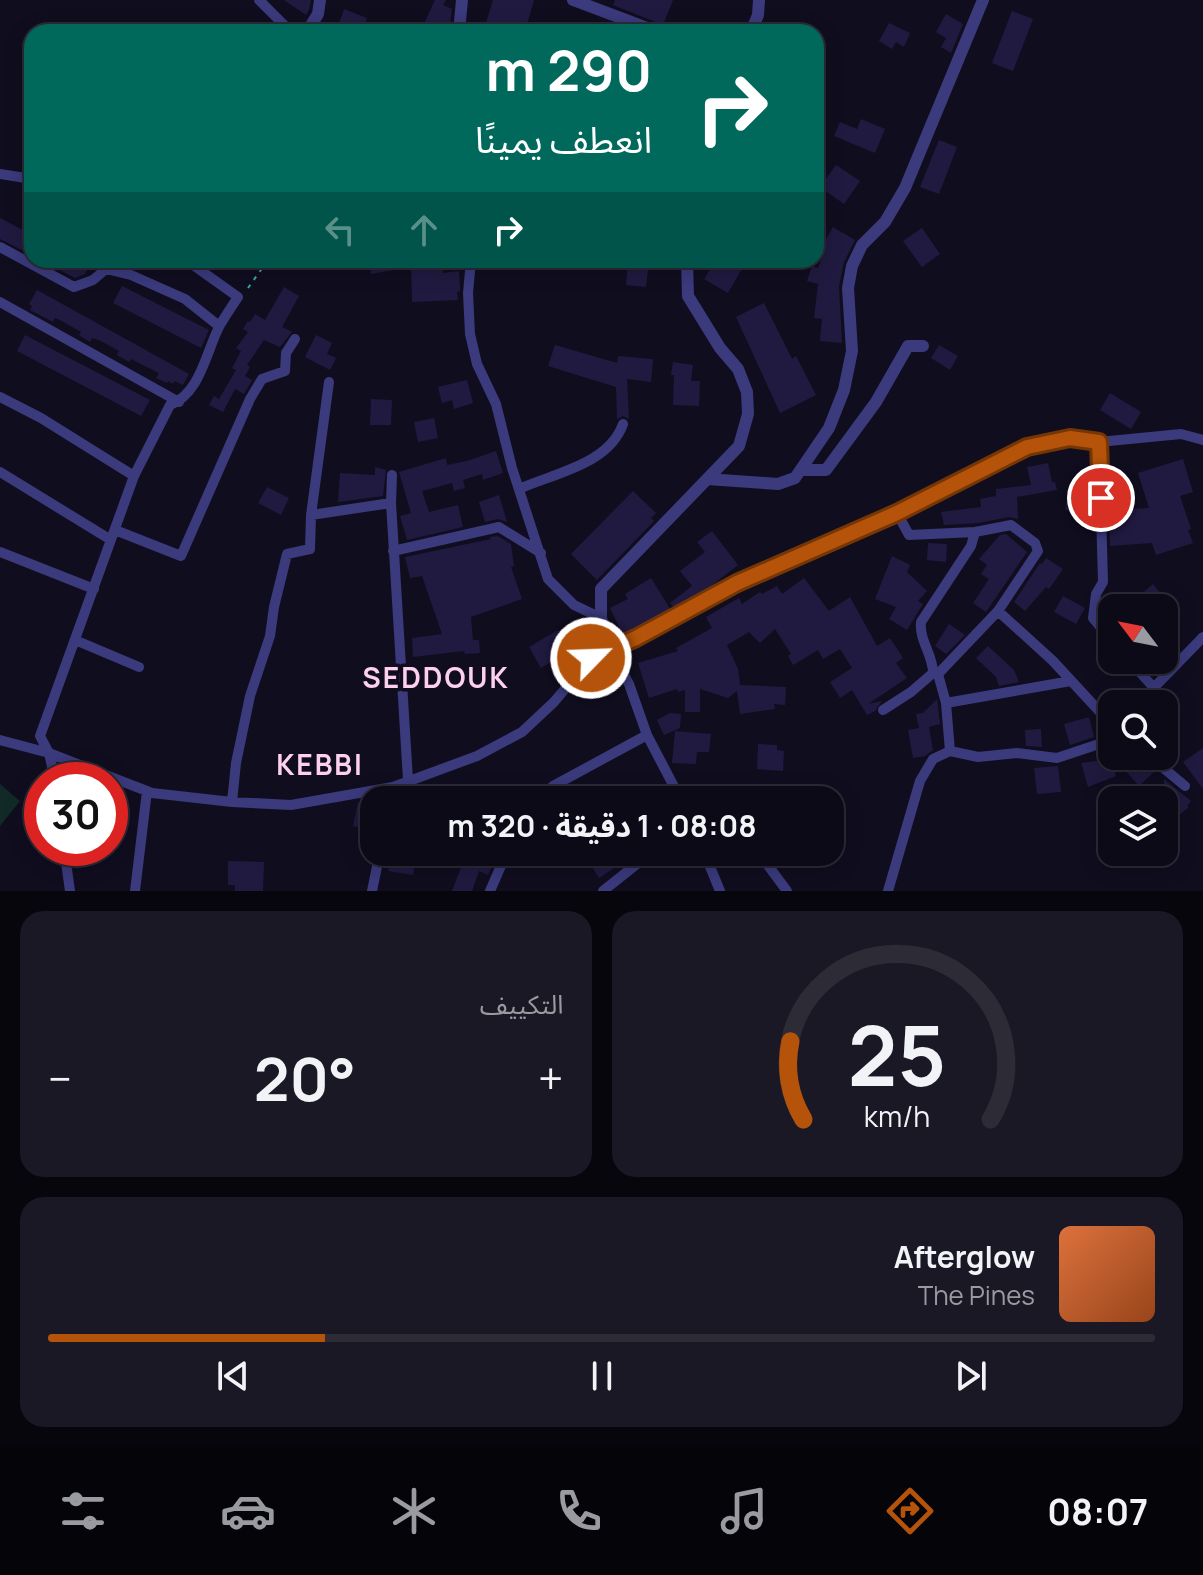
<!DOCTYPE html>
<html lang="ar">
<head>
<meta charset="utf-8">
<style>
	:root { --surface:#0c0a17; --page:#1a1824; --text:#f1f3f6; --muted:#9a9aa1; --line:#2c2b36; --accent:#b45309 }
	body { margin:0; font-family:Manrope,"Noto Sans Arabic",sans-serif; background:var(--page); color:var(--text); direction:rtl; height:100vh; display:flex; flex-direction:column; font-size:30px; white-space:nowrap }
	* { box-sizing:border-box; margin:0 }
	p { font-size:26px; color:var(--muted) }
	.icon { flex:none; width:44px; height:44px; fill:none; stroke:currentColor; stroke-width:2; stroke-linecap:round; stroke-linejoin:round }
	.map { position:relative; height:891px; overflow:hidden; direction:ltr }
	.sheet { display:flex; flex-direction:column; gap:20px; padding:20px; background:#07060d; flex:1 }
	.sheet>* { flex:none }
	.guide { position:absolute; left:24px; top:24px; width:800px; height:244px; border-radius:24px; box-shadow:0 4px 20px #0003,0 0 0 2px var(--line); direction:rtl; background:#00695c; color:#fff; overflow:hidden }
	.needle { width:52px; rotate:302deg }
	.controls { position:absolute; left:1098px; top:594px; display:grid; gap:16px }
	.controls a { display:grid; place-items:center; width:80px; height:80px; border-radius:16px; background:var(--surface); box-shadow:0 4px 20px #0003,0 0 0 2px var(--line); font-size:40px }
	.speed { position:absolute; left:24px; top:762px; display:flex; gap:16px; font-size:40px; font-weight:700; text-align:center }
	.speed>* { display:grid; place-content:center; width:104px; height:104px; border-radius:50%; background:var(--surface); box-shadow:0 4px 20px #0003,0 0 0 2px var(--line); line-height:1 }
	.speed .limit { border:12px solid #d22; background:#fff; color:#111 }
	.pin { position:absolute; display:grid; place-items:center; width:68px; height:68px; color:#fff; margin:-34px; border:4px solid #fff; border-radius:50%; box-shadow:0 2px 8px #0007 }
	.me { position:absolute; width:88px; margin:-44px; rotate:66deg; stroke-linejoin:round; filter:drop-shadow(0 0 6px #0008) }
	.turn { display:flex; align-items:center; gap:28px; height:168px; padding:0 40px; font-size:36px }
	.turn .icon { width:104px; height:104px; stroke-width:2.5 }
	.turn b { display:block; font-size:56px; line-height:68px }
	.lanes { display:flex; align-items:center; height:76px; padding:0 40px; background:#0003; justify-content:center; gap:40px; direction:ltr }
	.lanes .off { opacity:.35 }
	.big { font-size:60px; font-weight:700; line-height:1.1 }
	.sheet .widget { flex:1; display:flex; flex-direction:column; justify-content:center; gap:12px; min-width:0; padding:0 28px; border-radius:24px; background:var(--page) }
	.sheet .dial { align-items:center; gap:0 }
	.dial svg { height:208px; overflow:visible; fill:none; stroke:var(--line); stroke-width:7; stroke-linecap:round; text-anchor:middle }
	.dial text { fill:var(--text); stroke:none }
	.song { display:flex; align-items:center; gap:24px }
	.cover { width:96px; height:96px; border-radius:12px; background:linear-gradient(135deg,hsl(20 70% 55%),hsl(20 70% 35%)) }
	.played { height:8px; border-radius:4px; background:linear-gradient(90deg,var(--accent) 25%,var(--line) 25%) }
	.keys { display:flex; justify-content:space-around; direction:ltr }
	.heat { display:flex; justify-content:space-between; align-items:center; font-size:44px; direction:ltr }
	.sheet .tiles { flex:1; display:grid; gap:20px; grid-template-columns:1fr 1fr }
	.widget:last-child { grid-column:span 2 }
	.trip { position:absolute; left:360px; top:786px; width:484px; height:80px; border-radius:24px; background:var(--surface); box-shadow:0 4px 20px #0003,0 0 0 2px var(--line); font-weight:700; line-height:80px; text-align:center; direction:rtl }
	.menu { display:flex; height:128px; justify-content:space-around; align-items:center; background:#050409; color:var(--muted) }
	.menu .icon { width:56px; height:56px }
	.menu .active { color:var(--accent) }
	.menu b { font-size:36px; color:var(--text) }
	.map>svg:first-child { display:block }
	.green { fill:#112927 }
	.building { fill:#201a40 }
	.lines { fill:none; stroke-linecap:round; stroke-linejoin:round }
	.path { stroke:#32ada0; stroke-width:2; stroke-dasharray:4 6; stroke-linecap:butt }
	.minor { stroke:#3a3a7d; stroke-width:10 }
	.tertiary { stroke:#3a3a7d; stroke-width:12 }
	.route-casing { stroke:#753606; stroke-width:20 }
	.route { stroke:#b45309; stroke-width:14 }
	.labels { text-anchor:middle; stroke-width:7; stroke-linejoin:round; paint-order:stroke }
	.district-label { font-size:28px; font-weight:bold; letter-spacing:2px; fill:#fdd0ee; stroke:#100d1f }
</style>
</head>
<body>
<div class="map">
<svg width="1203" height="891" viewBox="0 0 1203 891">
	<rect width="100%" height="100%" fill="#100d1f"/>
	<!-- green -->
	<path class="green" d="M0 784 20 801 0 826Z"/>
	<!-- building -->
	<path class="building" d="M284 0H311L309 10 306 15Z
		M435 0H446L443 5 452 9 449 32H420Z
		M493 0H534L525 32H507L485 26Z
		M615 0H673L663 25 613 5Z
		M344 9 367 18 362 32H336Z
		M1012 11 1033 19 1013 71 992 63Z
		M946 14 963 24 951 53 941 47 946 38 936 32Z
		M889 23 910 33 904 47 896 42 892 49 879 41Z
		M861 119 885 129 875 153 834 136 840 122 857 129Z
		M939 140 957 147 939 194 920 187Z
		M836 165 860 181 844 204 820 187Z
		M0 218 32 235V255L0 239Z
		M833 227 855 240 844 262 839 286 842 343 820 341 822 319 814 318 818 284 807 281 812 266 818 268 824 250 821 248Z
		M922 228 940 254 922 267 903 241Z
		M41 260H81L90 265 85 274 75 278Z
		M369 260H441L443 273 459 271 460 288V291L457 292 458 300 412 302 411 267 371 274Z
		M698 260H747L728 293 704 279 711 268Z
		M628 261 649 262 646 287 626 285Z
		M122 286 209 330 201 348 113 303Z
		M284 287 299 296 282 327 292 332 280 347 264 340 247 365 250 367 245 376 252 380 244 394 235 389 223 412 209 405 214 396 219 399 236 370 232 368 241 351 236 348 248 332 243 329 248 321 250 322 255 314 265 320Z
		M37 290 189 374 183 385 175 381 173 384 168 381 167 383 156 378 159 373 131 359 129 362 117 355 119 351 101 341 92 338 90 342 79 335 81 332 60 320 55 318 53 322 30 310 32 306 29 304Z
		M764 303 792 359 796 356 816 395 780 413 736 317Z
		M25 335 150 400 141 416 17 351Z
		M316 335 332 343 327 354 336 358 330 370 305 357Z
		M555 345 617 363 618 356 653 359 651 382 627 379 629 419 623 416 617 419 616 387 548 366Z
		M939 345 958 356 950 370 931 358Z
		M673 362 693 365 691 381H700L699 406 673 405 674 375H671Z
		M467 380 473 403 454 409 452 400 442 403 438 387Z
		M1110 393 1141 412 1131 429 1100 410Z
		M371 399 392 400 391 425H370Z
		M434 418 438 438 418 442 414 422Z
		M496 451 503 473 483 480 482 474 463 480 465 488 454 491 452 483 422 491 429 512 458 505 463 527 407 540 400 516 411 513 399 472 446 458 447 465 467 461Z
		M1183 459 1193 492 1180 496 1191 529 1188 530 1193 543 1156 555 1152 543 1110 546 1109 510 1149 508 1138 473Z
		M1048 463 1052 482H1055L1057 490 1017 497 1018 519 1009 517 979 523 944 525 941 512 981 507 980 499 996 496V489L1031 485 1027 467Z
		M375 467 386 470 383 496 338 502 340 473 375 475Z
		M267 487 289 498 281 515 258 503Z
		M633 491 656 513 651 518 654 521 597 580 571 554Z
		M1068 493 1084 496 1081 513 1065 510Z
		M499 495 507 522 498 519 485 522 479 502Z
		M712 531 738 565 701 594 674 608 670 603 692 586 680 571 705 552 697 542Z
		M1006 534 1027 552 986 612 973 603 989 579 981 574 987 565 979 559 1000 535Z
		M498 536 511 544 514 566 511 567 522 599 471 617 473 640H479L480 653 465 654 464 651 413 657 412 638 442 634 422 576 410 578 405 557 491 539 490 537Z
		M928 543 947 544 946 562 927 560Z
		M892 556 910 565 907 572 927 591 918 601 923 604 907 630 889 619 896 607 875 599Z
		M1046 558 1063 569 1049 589 1046 587 1025 611 1014 602 1040 563 1042 564Z
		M651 578 671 610 623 635 610 608 628 599 625 594Z
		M804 578 829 611 850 597 877 646 890 638 903 658 896 663 907 678 868 704 882 701 875 711 867 715 852 690 840 698 830 682 852 668 840 649 823 659 818 650 793 665 788 656 791 654 775 629 760 643 749 632 727 645 738 669 740 685 786 687 785 705 774 704 775 709 740 714 737 691 728 698 700 689V712H685V690L678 692 677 689 649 698 638 663 678 651 676 648 712 628 706 617 739 598 742 604 760 592 762 594 777 586 782 594Z
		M1153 584 1166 600 1156 608H1145L1137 598Z
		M1063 596 1085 608 1076 624 1054 612Z
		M949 624 965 635 946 654 935 646Z
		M558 630 570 651 541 668 529 647Z
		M1164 635 1178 651 1154 676 1143 664 1147 660H1164Z
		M988 646 1014 670 1019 682 999 686 996 677 976 658Z
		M937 699 940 724 929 727 933 750 925 756 913 758 908 730 919 728 916 714 923 713Z
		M670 713 681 714 680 728 664 735 657 720Z
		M1089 717 1094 737 1070 745 1064 724Z
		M1041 729 1042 747 1026 746 1025 730Z
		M675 731 711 734 709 752H697L696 764 672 763Z
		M758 744 777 745V750L784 751 783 771 757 769Z
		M1203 748V789L1183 762Z
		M1111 759 1116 776 1088 787 1081 763Z
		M1131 760 1136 765 1143 761 1154 772 1139 786 1123 768Z
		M1058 766 1061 792 1037 794 1034 768Z
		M1164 779 1191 801 1187 806 1189 807 1171 822 1164 813V798L1170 793 1164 786Z
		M358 802 374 805V830L353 826Z
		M396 852H417L413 875 388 871 391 854H395Z
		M467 852H485L496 856 488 875 479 871 472 891H452Z
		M591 852H639L599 878 585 856Z
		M228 861 264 862 263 891H235V885H228Z"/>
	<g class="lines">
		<!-- path -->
		<path class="path" d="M248 288 268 260"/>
		<!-- minor -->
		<path class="minor" d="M259 0 291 32
			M0 174 32 179
			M0 247 74 287 93 280 106 269 131 275 185 299 219 326
			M471 260 468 293 470 334 477 364 496 404 512 468 548 579 574 605 601 618
			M0 302 179 402
			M0 397 41 418 134 476
			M1099 442 1103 582 1096 594 1093 618 1112 641
			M0 472 111 540
			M519 489C555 473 609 464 623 424
			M391 503 408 780
			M897 513 1027 447 1070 438 1099 442 1181 434 1203 440
			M311 515 391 503 392 475
			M115 530 181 556 250 399 262 379 285 371 286 353 295 339
			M975 532 1011 525 1035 543 1038 551 998 611
			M393 551 499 527 541 553
			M0 552 94 589
			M75 640 139 667
			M1129 660 1154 688
			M938 674 998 611 1053 661 1112 725
			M946 703 1071 681
			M1138 704 1203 637
			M883 710 911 692 933 673
			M647 735 681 800
			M0 740 49 753 152 793 232 802 291 805 393 787 477 756 522 732 554 702 591 658 636 638 737 583 897 513 909 535 975 532 971 546 921 622C919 641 933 654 933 673L938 674 946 703 950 751 933 759 920 781 888 891
			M950 751 978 757 1017 753 1057 758 1102 743 1112 731
			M1149 756 1185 786
			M55 780 49 753 40 736 134 476 170 405C201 393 206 351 220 325 226 315 232 306 238 297L186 260
			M390 800 393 787
			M536 800 553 786 647 735 629 684 610 649
			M232 802 236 763 250 696 270 636 274 607 287 554 310 549 311 515 329 382
			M64 848 70 891
			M704 852 720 891
			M758 852 787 891
			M135 891 147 791
			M372 891 380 852
			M490 891 507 852
			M603 891 652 852"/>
		<!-- tertiary -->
		<path class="tertiary" d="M573 0 658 32
			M307 32 318 14 320 0
			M459 32 462 0
			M751 32 758 15 759 0
			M801 470H826L876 402 908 346H923
			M707 479 778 484 795 478 829 428 844 390 852 351 848 288 852 266 862 245 885 222 905 188 983 0
			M610 649 601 618V589L739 446 748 414 747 392 738 369 720 348 688 296 687 260"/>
	</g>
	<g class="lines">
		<defs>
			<path id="route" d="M591 658 636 638 737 583 897 513 1027 447 1070 438 1099 442 1101 498"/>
		</defs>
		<!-- route casing -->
		<use href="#route" class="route-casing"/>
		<!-- route -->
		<use href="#route" class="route"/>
	</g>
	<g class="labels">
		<!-- district labels -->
		<g class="district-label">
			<text x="436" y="688">SEDDOUK</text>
			<text x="320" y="775">KEBBI</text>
		</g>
	</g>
</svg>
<div class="controls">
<a><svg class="needle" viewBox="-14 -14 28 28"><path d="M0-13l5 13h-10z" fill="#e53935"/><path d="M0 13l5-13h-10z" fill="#9a9aa1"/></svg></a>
<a><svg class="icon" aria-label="search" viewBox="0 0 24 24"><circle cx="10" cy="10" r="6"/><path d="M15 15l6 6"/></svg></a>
<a><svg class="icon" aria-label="layers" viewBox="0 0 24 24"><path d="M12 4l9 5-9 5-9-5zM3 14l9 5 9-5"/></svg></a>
</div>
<div class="speed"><div class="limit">30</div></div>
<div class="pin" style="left:1101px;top:498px;background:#d93025"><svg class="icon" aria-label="arrive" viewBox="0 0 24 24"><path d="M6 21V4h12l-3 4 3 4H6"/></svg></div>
<svg class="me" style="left:591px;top:658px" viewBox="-20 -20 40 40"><circle r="17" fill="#b45309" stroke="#fff" stroke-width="3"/><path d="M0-11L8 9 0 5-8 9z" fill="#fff"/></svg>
<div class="trip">08:08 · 1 دقيقة · 320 m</div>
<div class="guide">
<div class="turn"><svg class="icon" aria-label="right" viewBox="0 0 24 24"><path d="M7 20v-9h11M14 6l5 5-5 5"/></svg><div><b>290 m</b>انعطف يمينًا</div></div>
<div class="lanes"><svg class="icon off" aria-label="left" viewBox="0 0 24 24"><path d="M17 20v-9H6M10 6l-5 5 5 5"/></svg><svg class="icon off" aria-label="ahead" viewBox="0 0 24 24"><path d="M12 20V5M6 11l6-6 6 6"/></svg><svg class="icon" aria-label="right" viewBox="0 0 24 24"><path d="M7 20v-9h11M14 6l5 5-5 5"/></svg></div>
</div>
</div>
<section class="sheet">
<div class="tiles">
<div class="widget dial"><svg viewBox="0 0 100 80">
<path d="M14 69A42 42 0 1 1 86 69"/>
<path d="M14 69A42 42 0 0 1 9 39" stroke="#b45309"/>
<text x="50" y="56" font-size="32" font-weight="700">25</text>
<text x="50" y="72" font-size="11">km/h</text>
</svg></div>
<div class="widget"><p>التكييف</p>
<div class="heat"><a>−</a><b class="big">20°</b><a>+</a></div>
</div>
<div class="widget">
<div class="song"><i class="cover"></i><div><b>Afterglow</b><p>The Pines</p></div></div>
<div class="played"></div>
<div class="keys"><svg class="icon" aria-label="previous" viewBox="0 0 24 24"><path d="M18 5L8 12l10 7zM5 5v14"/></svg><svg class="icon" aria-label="pause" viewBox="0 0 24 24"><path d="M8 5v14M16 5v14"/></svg><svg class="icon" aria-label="next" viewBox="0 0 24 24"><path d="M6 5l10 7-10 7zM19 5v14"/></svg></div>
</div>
</div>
</section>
<nav class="menu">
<b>08:07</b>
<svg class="icon active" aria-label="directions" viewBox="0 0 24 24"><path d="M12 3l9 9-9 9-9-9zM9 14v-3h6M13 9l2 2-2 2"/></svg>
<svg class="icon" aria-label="music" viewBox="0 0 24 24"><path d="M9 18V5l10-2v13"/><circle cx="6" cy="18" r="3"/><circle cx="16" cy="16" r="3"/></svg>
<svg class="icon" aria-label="phone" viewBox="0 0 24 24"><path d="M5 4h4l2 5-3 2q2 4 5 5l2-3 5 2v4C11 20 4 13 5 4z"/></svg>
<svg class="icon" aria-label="climate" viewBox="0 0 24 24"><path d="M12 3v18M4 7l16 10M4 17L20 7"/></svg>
<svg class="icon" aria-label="car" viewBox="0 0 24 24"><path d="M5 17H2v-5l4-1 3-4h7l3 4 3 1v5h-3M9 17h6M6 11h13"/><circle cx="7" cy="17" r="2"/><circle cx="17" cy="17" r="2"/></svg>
<svg class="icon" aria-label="filters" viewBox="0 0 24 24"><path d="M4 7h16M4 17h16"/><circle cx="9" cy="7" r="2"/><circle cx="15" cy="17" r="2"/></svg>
</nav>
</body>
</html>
